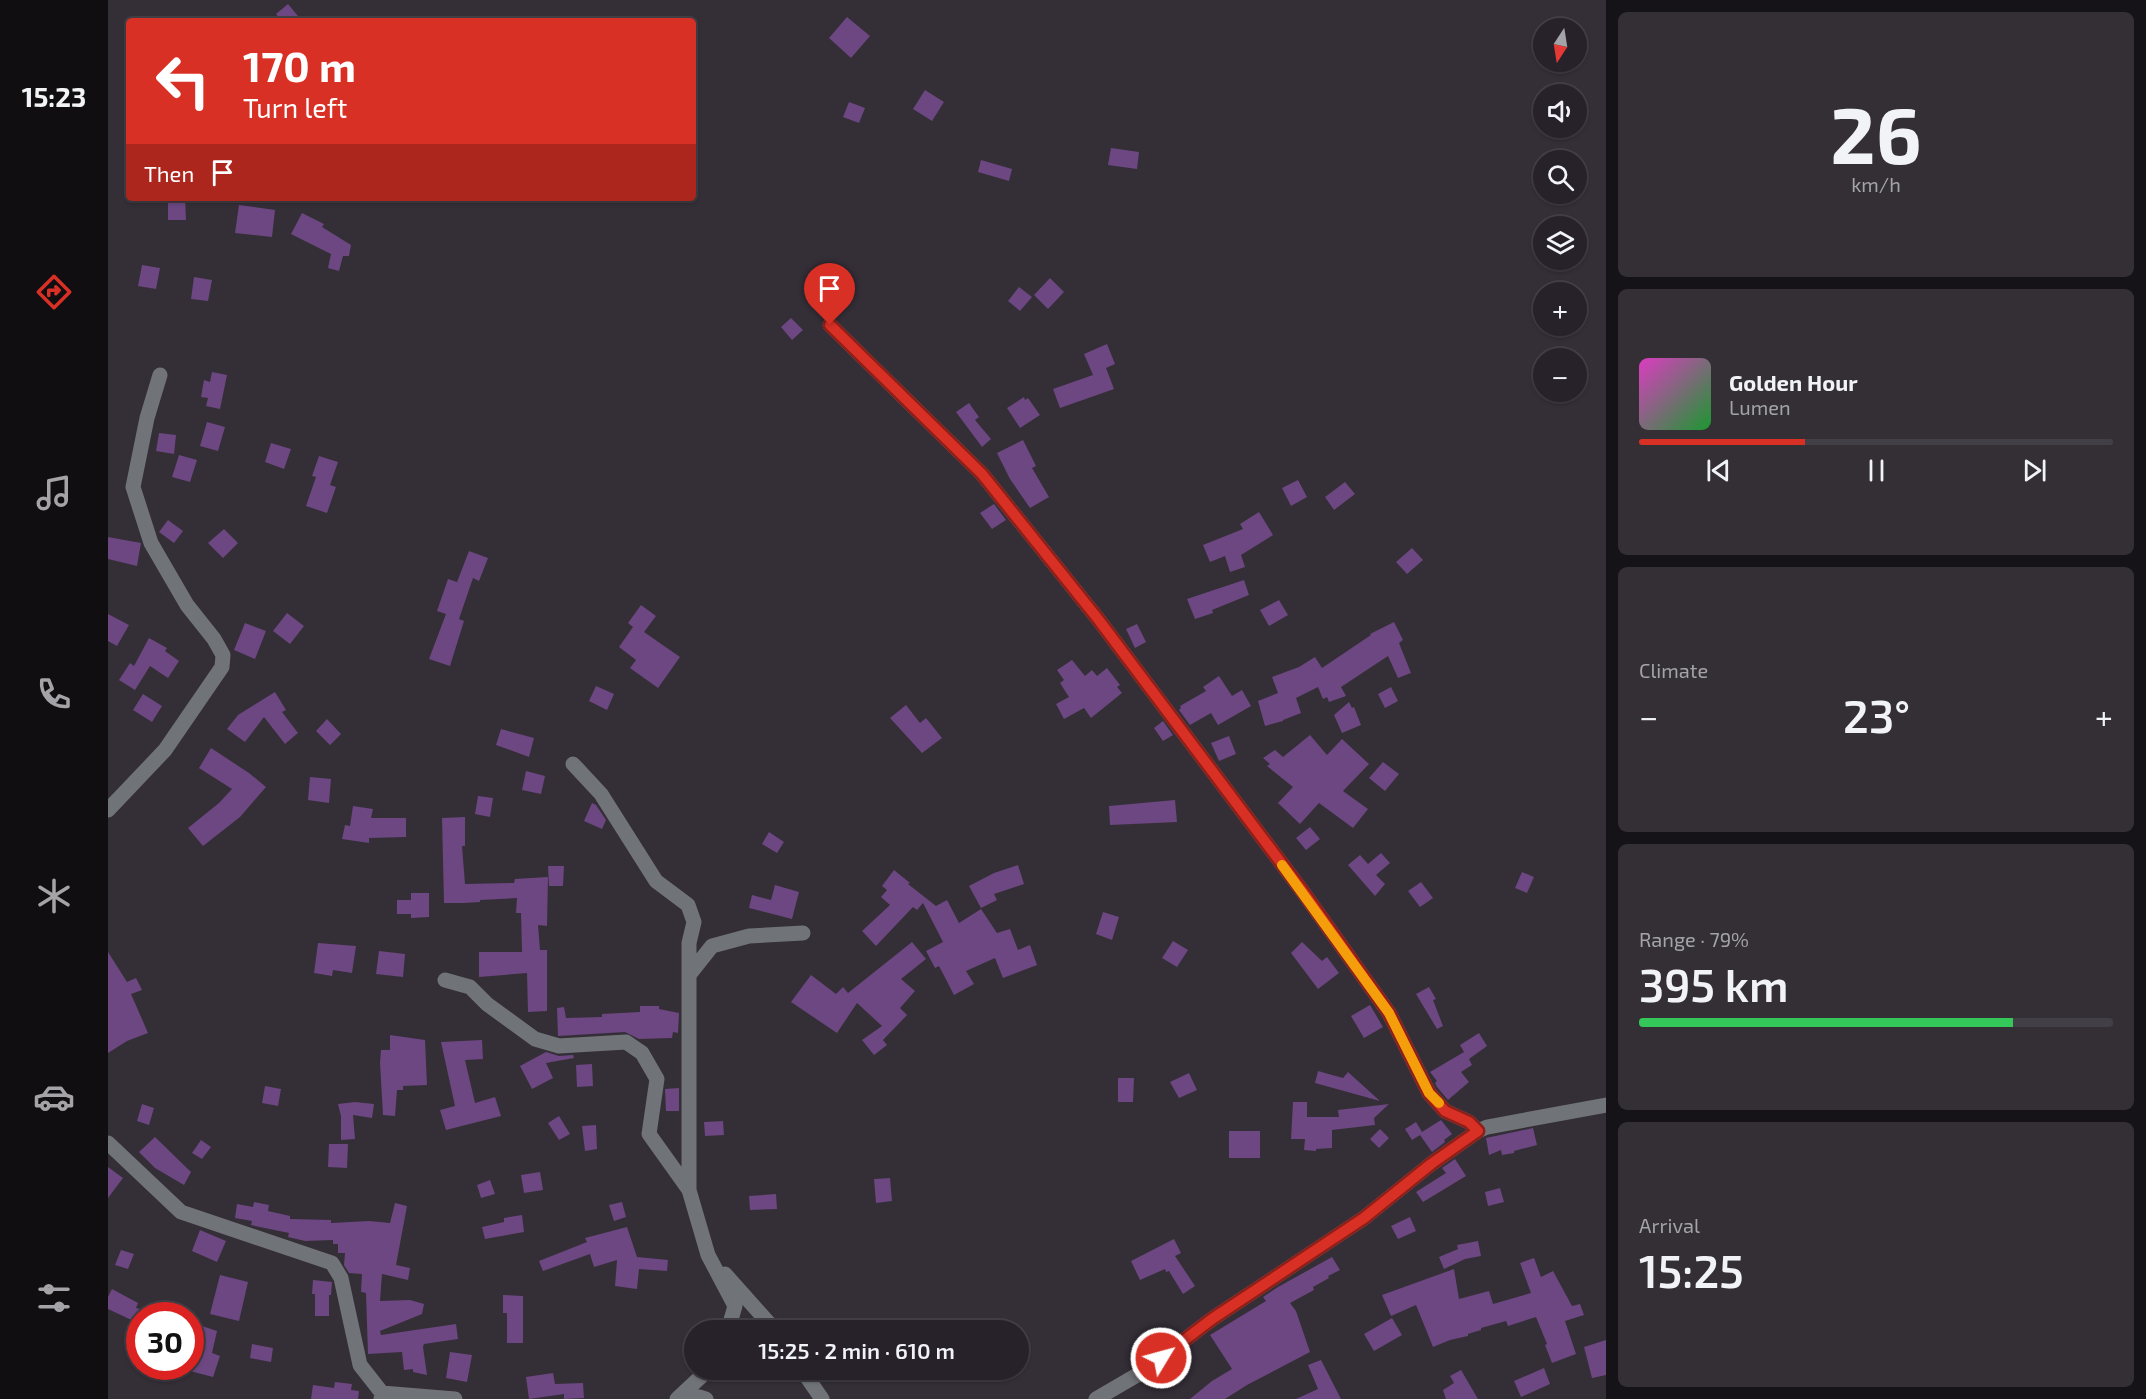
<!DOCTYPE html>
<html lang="en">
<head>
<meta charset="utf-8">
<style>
	:root { --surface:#272229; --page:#332f35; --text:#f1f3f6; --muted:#a4a4a8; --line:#433f46; --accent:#d93025 }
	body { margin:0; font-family:"Exo 2",sans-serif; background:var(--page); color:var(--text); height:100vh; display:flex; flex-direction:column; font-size:22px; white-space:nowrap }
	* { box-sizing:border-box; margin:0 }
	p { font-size:20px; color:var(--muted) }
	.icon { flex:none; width:33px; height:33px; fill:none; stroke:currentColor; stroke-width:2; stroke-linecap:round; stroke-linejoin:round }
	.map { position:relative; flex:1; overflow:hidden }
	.details { display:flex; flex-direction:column; gap:12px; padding:12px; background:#151317; width:540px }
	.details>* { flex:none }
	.hud { position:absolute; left:18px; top:18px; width:570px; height:183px; border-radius:6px; box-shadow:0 2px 4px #0004,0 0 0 2px var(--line); background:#d93025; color:#fff; overflow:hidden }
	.needle { width:39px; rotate:192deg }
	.fabs { position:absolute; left:1425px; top:18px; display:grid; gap:12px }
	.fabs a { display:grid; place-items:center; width:54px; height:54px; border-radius:50%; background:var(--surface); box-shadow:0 2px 4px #0004,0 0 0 2px var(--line); font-size:30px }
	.speed { position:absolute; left:18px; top:1302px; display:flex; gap:12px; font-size:30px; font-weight:700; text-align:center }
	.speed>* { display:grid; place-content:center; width:78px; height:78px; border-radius:50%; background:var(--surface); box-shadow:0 2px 4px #0004,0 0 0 2px var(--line); line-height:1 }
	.speed .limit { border:9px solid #d22; background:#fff; color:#111 }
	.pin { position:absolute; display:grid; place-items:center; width:51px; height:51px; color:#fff; margin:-62px -26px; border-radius:50% 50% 50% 0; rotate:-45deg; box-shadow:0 0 6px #0007 }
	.pin .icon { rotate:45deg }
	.me { position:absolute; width:66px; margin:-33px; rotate:53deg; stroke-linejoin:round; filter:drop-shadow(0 0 4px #0008) }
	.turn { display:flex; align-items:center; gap:21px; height:126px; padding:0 18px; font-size:27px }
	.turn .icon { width:78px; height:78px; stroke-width:2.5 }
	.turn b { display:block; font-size:42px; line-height:51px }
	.then { display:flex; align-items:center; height:57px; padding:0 18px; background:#0003; gap:12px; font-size:22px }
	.big { font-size:45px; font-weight:600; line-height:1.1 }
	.details .tile { flex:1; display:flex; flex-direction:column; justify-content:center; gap:9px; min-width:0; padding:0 21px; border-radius:9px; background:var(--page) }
	.details .dial { align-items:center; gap:0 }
	.dial b { font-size:78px; line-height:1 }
	.song { display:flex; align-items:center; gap:18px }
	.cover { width:72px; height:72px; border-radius:9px; background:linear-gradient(135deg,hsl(310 70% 55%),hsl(130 70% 35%)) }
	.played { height:6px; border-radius:3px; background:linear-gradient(90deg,var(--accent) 35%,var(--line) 35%) }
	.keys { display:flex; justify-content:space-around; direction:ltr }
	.heat { display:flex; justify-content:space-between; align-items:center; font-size:33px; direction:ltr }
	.charge { height:9px; border-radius:4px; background:linear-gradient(90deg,#34c759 79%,var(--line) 0) }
	.trip { position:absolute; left:576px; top:1320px; width:345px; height:60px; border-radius:30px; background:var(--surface); box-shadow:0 2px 4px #0004,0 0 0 2px var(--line); font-weight:600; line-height:60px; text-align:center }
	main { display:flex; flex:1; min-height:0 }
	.tabs { display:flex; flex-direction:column; width:108px; justify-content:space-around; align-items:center; background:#100e10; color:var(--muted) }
	.tabs .icon { width:42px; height:42px }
	.tabs .selected { color:var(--accent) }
	.tabs b { font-size:27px; color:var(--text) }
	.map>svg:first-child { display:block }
	.building { fill:#6c4781 }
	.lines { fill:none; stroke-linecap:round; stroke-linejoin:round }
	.minor { stroke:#707377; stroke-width:15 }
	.route-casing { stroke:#8d1f18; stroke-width:15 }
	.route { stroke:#d93025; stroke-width:10 }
	.slow { stroke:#f59e0b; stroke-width:10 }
</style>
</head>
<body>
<main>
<nav class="tabs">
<b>15:23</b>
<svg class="icon selected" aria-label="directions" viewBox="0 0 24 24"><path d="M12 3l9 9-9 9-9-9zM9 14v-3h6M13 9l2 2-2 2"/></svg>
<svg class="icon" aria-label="music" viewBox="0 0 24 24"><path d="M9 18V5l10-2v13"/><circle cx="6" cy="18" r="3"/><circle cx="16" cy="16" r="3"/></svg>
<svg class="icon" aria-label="phone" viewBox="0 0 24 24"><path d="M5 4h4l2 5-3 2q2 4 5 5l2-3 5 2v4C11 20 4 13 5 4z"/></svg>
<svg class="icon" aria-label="climate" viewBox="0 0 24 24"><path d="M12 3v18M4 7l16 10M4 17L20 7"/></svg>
<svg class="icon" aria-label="car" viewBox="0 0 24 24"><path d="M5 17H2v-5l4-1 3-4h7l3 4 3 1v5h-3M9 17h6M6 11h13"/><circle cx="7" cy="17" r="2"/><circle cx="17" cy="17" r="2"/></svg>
<svg class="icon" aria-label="filters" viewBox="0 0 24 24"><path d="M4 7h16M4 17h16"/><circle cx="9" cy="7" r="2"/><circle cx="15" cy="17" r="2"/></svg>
</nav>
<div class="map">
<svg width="1498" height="1399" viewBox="0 0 1498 1399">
	<rect width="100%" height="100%" fill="#342e37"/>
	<!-- building -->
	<path class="building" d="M180 4 194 21H174L168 14Z
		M739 17 762 36 743 58 721 38Z
		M817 90 836 102 824 121 805 109Z
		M741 102 757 108 751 123 735 117Z
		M1003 148 1031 152 1029 169 1000 165Z
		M873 160 904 169 901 181 870 172Z
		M77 198 78 220H60V199Z
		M131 205 167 210 164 237 127 233Z
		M194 213 216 224 214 227 243 245 241 256H235L231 271 220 268 223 254 183 234Z
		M34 265 52 268 48 289 30 286Z
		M86 277 104 280 100 301 83 299Z
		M942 278 956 292 940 309 926 295Z
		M911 287 924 297 912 311 900 301Z
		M683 318 695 330 684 340 673 327Z
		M999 344 1007 364 998 368 1006 389 952 408 945 389 985 375 976 354Z
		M104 372 119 375 112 409 98 406 100 398 93 397 96 380 102 382Z
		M916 397 917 400 920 398 932 415 912 428 899 408Z
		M861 403 871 417 867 420 883 439 874 447 848 412Z
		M99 422 117 427 110 451 92 446Z
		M51 433 68 435 66 454 48 451Z
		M915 440 928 466 924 468 941 497 922 508 902 479 889 453Z
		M163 443 183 449 176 469 157 462Z
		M71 455 89 460 82 482 64 477Z
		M211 456 230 462 222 485 228 487 219 513 198 506 208 477 204 476Z
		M1190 480 1199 497 1183 506 1174 488Z
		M1237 482 1247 494 1226 510 1217 497Z
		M886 504 898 520 884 529 872 513Z
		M1151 512 1165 535 1133 555 1137 567 1122 572 1117 556 1102 562 1095 545 1135 529 1132 524Z
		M60 520 75 531 66 543 51 532Z
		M116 529 130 543 115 558 100 543Z
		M0 537 33 543 29 566 0 559Z
		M1304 548 1315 560 1299 574 1288 562Z
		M361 551 380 558 371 581 365 578 351 619 356 621 342 666 321 659 338 614 329 611 340 579 349 582Z
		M1136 580 1141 595 1104 610 1105 613 1087 619 1079 599Z
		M1171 600 1180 615 1161 626 1152 610Z
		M533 605 548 616 536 632 572 657 550 688 522 668 528 660 511 647 525 627 520 623Z
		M179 613 196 626 182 644 165 631Z
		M0 614 21 625 9 646 0 641Z
		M1286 622 1295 640 1291 643 1303 673 1290 678 1280 656 1233 687 1238 696 1221 702 1219 697 1215 699 1210 687 1188 698 1193 713 1175 720V721L1157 726 1150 701 1170 693 1164 677 1191 667 1207 657 1214 668 1263 635 1262 634Z
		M137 623 158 631 147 659 126 650Z
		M1029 624 1038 642 1027 648 1018 629Z
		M41 638 59 648 57 651 71 661 60 678 42 666 27 690 11 680 22 663 26 666Z
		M964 660 977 676 984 670 989 676 999 668 1012 685 1009 687 1014 693 983 718 976 708 956 719 948 704 961 697 952 683 956 680 949 670Z
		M1111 676 1124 696 1134 690 1143 706 1110 725 1103 713 1082 725 1071 710 1073 708 1072 706 1098 691 1095 687Z
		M488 686 506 694 499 710 481 701Z
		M1283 687 1290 701 1277 708 1270 694Z
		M167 692 178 710 174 712 190 733 177 744 156 717 137 742 119 729 130 715Z
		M35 694 54 706 44 722 25 710Z
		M1241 702 1244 708 1246 707 1253 725 1234 733 1226 715Z
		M798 705 812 723 818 718 834 738 814 753 782 718Z
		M219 719 233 734 222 745 208 731Z
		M1055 721 1065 735 1055 741 1046 728Z
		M393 729 426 738 421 757 388 745Z
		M1202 735 1219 755 1234 739 1261 764 1235 791 1260 809 1245 828 1211 803 1192 824 1170 803 1185 787 1159 766 1162 764 1155 758 1167 750 1175 757Z
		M1121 736 1128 754 1111 761 1103 743Z
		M103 748 141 773 158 787 132 817 95 846 80 828 111 803 124 789 91 768Z
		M1275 762 1291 774 1277 791 1261 778Z
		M418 771 437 776 433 794 414 790Z
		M202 777 223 779 221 803 200 800Z
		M370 796 385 798 382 817 367 814Z
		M1067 800 1069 822 1002 825 1001 806Z
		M484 803 488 805 498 820 494 829 476 821Z
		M245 806 265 809 263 818H298V837L261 838V843L234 839 237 825 242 826Z
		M357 817V846H354L357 884 406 883 407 879 440 877 439 926 430 925 432 950H439V1011L420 1012 419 973 371 977V952H414L413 913H408L409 898 372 900V902L356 903H336L334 818Z
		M1202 827 1212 839 1198 850 1188 838Z
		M661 832 676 842 669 853 654 844Z
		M1273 853 1282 863 1268 875 1277 884 1267 896 1240 865 1252 855 1260 864Z
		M910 865 916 884 886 894 889 900 873 908 861 886 886 873Z
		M440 866H456L455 886H441Z
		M786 870 802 883 800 884 828 906 839 900 851 923 873 909 889 933 902 929 910 950 922 945 929 965 895 978 887 958 858 971 866 984 846 995 831 966 827 968 818 951 835 942 815 903 809 910 805 907 768 946 754 931 782 905 773 897 779 890 774 886Z
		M1414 872 1426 877 1419 893 1407 888Z
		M1313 882 1325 898 1312 907 1300 891Z
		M667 885 691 892 684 919 641 908 644 895 663 900Z
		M303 893H321V917L303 918V914H289V900H303Z
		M995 912 1011 917 1004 940 988 934Z
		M1065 941 1080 950 1069 967 1054 958Z
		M804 942 818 959 793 979 807 991 792 1008 799 1015 775 1040 779 1045 766 1055 754 1040 774 1026 749 1003 729 1033 683 1002 703 975 728 994 735 987 740 993Z
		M1194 942 1214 961 1219 957 1231 973 1210 989 1183 953Z
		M210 943 248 946 244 973 225 970 224 976 206 973Z
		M271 951 297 954 295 977 268 974Z
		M0 952 19 982 28 978 34 990 23 994 40 1033 19 1041 0 1053Z
		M1321 987 1328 999 1325 1000 1335 1026 1329 1029 1308 994Z
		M1262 1005 1275 1027 1256 1038 1243 1016Z
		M532 1006H551V1009L571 1013 570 1033 565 1032 564 1038 531 1039 517 1032 450 1036 449 1008 456 1007 458 1018 494 1017V1014L532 1012Z
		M1371 1033 1379 1046 1361 1059 1364 1065 1353 1072 1361 1082 1340 1100 1329 1087 1327 1083 1329 1081 1322 1072 1356 1052 1352 1045Z
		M282 1035 317 1040 319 1085 295 1086V1090H289L287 1116 275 1115 272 1063 273 1050H282Z
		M374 1040 375 1059 357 1060 367 1103 387 1097 393 1116 338 1130 332 1110 347 1106 333 1042Z
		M438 1052 451 1056 465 1055 466 1058 438 1063 445 1078 424 1089 412 1066Z
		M484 1064 485 1086 469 1087 468 1065Z
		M1210 1071 1235 1078 1240 1072 1272 1101 1207 1083Z
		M1081 1073 1089 1090 1071 1098 1062 1082Z
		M1010 1078H1026L1025 1102H1010Z
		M157 1086 173 1089 170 1106 154 1103Z
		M571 1088V1111H558L557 1089Z
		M247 1102 266 1104 264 1118 245 1115 247 1139 233 1140V1116L230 1104Z
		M1185 1102H1199V1117H1231L1230 1110 1281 1104 1266 1118 1267 1125 1224 1130V1148L1208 1149V1151L1196 1150 1197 1139H1183Z
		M34 1104 46 1108 41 1125 29 1121Z
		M451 1116 462 1134 451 1140 440 1123Z
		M1333 1120 1344 1134 1336 1140 1337 1142 1324 1152 1312 1135 1304 1140 1297 1129 1308 1122 1314 1132Z
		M615 1121 616 1135 597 1136 596 1122Z
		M488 1125 489 1149 477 1151 474 1126Z
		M1425 1128 1429 1145 1406 1151V1153L1394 1155 1393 1150 1381 1155 1378 1138Z
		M1272 1129 1281 1138 1271 1148 1262 1139Z
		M1121 1131H1152V1158H1121Z
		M47 1137 83 1172 76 1185 47 1168 31 1152Z
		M93 1140 103 1147 94 1159 84 1153Z
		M221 1144H240L239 1168 220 1167Z
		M1347 1159 1358 1176 1315 1202 1308 1192 1338 1173 1334 1168Z
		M0 1167 15 1178 0 1198Z
		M432 1172 435 1190 416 1193 413 1175Z
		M782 1178 784 1201 768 1203 766 1179Z
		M382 1180 387 1194 373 1198 369 1185Z
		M1392 1188 1396 1202 1380 1206 1377 1192Z
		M668 1194 669 1209 642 1210 641 1196Z
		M146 1202 161 1205 160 1211 182 1216V1219L223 1220V1223L261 1221 282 1223 287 1203 299 1206 288 1265 302 1268 300 1280 274 1274 272 1301 302 1300 316 1304 314 1314 272 1331 273 1335 348 1324 350 1339 316 1344 315 1347 319 1375 305 1372V1369L296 1370 294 1352 260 1354 258 1293 253 1292 254 1274 241 1273 236 1265 237 1253H230V1244H225V1240L197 1241 180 1237 181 1233 143 1225 144 1221 127 1218 129 1204 145 1207Z
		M514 1202 518 1217 506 1221 501 1205Z
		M414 1215 416 1232 377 1239 374 1227 396 1222V1218Z
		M1302 1217 1308 1231 1290 1239 1283 1226Z
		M519 1227 529 1257 560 1260 559 1271 531 1269 529 1289 507 1286 509 1260 486 1267 482 1254 435 1271 431 1261 479 1242 477 1238Z
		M92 1230 118 1241 109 1262 84 1251Z
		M1066 1239 1073 1253 1067 1256 1087 1286 1075 1294 1061 1271 1058 1272 1057 1269 1032 1280 1023 1261Z
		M1370 1241 1373 1256 1357 1259 1336 1269 1331 1257 1350 1249 1349 1245Z
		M13 1250 26 1254 20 1269 7 1265Z
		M1224 1257 1232 1270 1220 1276 1221 1278 1205 1287 1206 1290 1182 1303 1188 1311 1202 1352 1139 1385 1117 1399H1082L1104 1381 1124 1369 1102 1335 1158 1301 1155 1297 1170 1287Z
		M1426 1258 1433 1277 1445 1271 1464 1306 1472 1304 1476 1315 1457 1321 1468 1354 1444 1363 1437 1345 1439 1344 1428 1317 1400 1326 1398 1321 1373 1328V1330L1360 1334V1336L1342 1340 1325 1347 1308 1305 1283 1316 1274 1295 1346 1269 1351 1299 1381 1291 1385 1304 1423 1293 1412 1263Z
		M112 1275 140 1282 131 1321 102 1314Z
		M205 1280 224 1282 223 1295H221V1316H207V1294H204Z
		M4 1289 30 1303 28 1308 32 1309V1324L0 1309V1297Z
		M395 1295 415 1296V1343H399V1313H395Z
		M1284 1318 1294 1335 1266 1351 1256 1334Z
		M94 1326 109 1331 104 1353 112 1356 105 1377 82 1371V1346L89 1348Z
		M1498 1340V1375L1484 1378 1476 1347Z
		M144 1344 165 1348 163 1362 142 1358Z
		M342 1352 364 1355 359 1382 338 1378Z
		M1213 1360 1233 1399H1188L1210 1389 1200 1365Z
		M1436 1368 1442 1384 1413 1397 1406 1381Z
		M1353 1370 1370 1399H1338L1335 1390 1346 1383 1342 1376Z
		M445 1373 447 1384 475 1383 476 1398 456 1399V1394L421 1399 418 1377Z
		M227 1382 244 1384 243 1390 251 1391 250 1399H203L205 1385 226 1388Z"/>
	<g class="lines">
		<!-- minor -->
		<path class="minor" d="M722 325 874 474 990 619 1195 892 1281 1013 1321 1093 1337 1111 1361 1122 1370 1131
			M465 764 493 794 548 881 580 905 586 922 581 943V1190L600 1255 627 1306 620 1330
			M0 810 57 750 114 667 115 655 106 639 79 605 43 543 25 487 39 418 52 375
			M581 975 604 946 641 936 695 933
			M337 980 362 987 379 1004 427 1039 451 1046 518 1042 534 1053 549 1079 541 1134 581 1190
			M0 1143 73 1212 224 1263 233 1278 252 1365 274 1393 273 1399
			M617 1274 667 1330
			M694 1370 714 1399
			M274 1393 347 1399
			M569 1399 600 1370
			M581 1399 592 1397 598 1399
			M988 1399 1036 1371 1104 1319 1256 1218 1323 1164 1370 1131 1379 1127 1498 1105"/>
	</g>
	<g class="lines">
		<defs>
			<path id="route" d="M722 325 874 474 990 619 1195 892 1281 1013 1321 1093 1337 1111 1361 1122 1370 1131 1323 1164 1256 1218 1104 1319 1053 1358"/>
		</defs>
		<!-- route casing -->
		<use href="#route" class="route-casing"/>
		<!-- route -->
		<use href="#route" class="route"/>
		<!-- slow -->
		<path class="slow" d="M1174 865 1281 1013 1321 1093 1331 1103"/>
	</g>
</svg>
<div class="fabs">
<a><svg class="needle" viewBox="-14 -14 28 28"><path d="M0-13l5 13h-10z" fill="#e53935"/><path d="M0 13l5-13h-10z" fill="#a4a4a8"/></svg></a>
<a><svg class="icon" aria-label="sound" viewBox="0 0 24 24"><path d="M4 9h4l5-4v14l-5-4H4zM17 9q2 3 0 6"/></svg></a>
<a><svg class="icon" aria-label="search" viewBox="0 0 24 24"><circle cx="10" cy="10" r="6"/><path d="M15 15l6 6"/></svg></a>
<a><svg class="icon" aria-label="layers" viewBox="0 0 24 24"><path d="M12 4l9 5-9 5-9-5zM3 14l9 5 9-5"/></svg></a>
<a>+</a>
<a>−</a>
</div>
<div class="speed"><div class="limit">30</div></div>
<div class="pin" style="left:722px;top:325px;background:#d93025"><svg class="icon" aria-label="arrive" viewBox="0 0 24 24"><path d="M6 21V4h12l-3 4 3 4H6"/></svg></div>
<svg class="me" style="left:1053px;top:1358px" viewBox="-20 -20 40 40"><circle r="17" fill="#d93025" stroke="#fff" stroke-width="3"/><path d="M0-11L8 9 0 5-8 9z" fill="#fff"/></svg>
<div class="trip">15:25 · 2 min · 610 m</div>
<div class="hud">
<div class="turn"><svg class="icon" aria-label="left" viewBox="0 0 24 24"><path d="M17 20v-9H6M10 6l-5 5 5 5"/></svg><div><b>170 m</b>Turn left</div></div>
<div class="then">Then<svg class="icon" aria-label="arrive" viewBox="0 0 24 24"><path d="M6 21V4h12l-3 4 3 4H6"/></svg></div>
</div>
</div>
<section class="details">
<div class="tile dial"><b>26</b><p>km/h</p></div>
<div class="tile">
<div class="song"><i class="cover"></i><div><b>Golden Hour</b><p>Lumen</p></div></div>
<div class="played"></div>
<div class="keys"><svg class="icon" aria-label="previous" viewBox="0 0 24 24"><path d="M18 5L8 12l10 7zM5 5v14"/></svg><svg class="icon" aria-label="pause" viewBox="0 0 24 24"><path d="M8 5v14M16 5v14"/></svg><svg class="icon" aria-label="next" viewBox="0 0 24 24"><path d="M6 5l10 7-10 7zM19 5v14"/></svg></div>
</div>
<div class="tile"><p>Climate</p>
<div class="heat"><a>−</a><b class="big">23°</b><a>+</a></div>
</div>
<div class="tile"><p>Range · 79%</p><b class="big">395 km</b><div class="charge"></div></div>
<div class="tile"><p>Arrival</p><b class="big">15:25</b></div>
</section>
</main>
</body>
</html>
